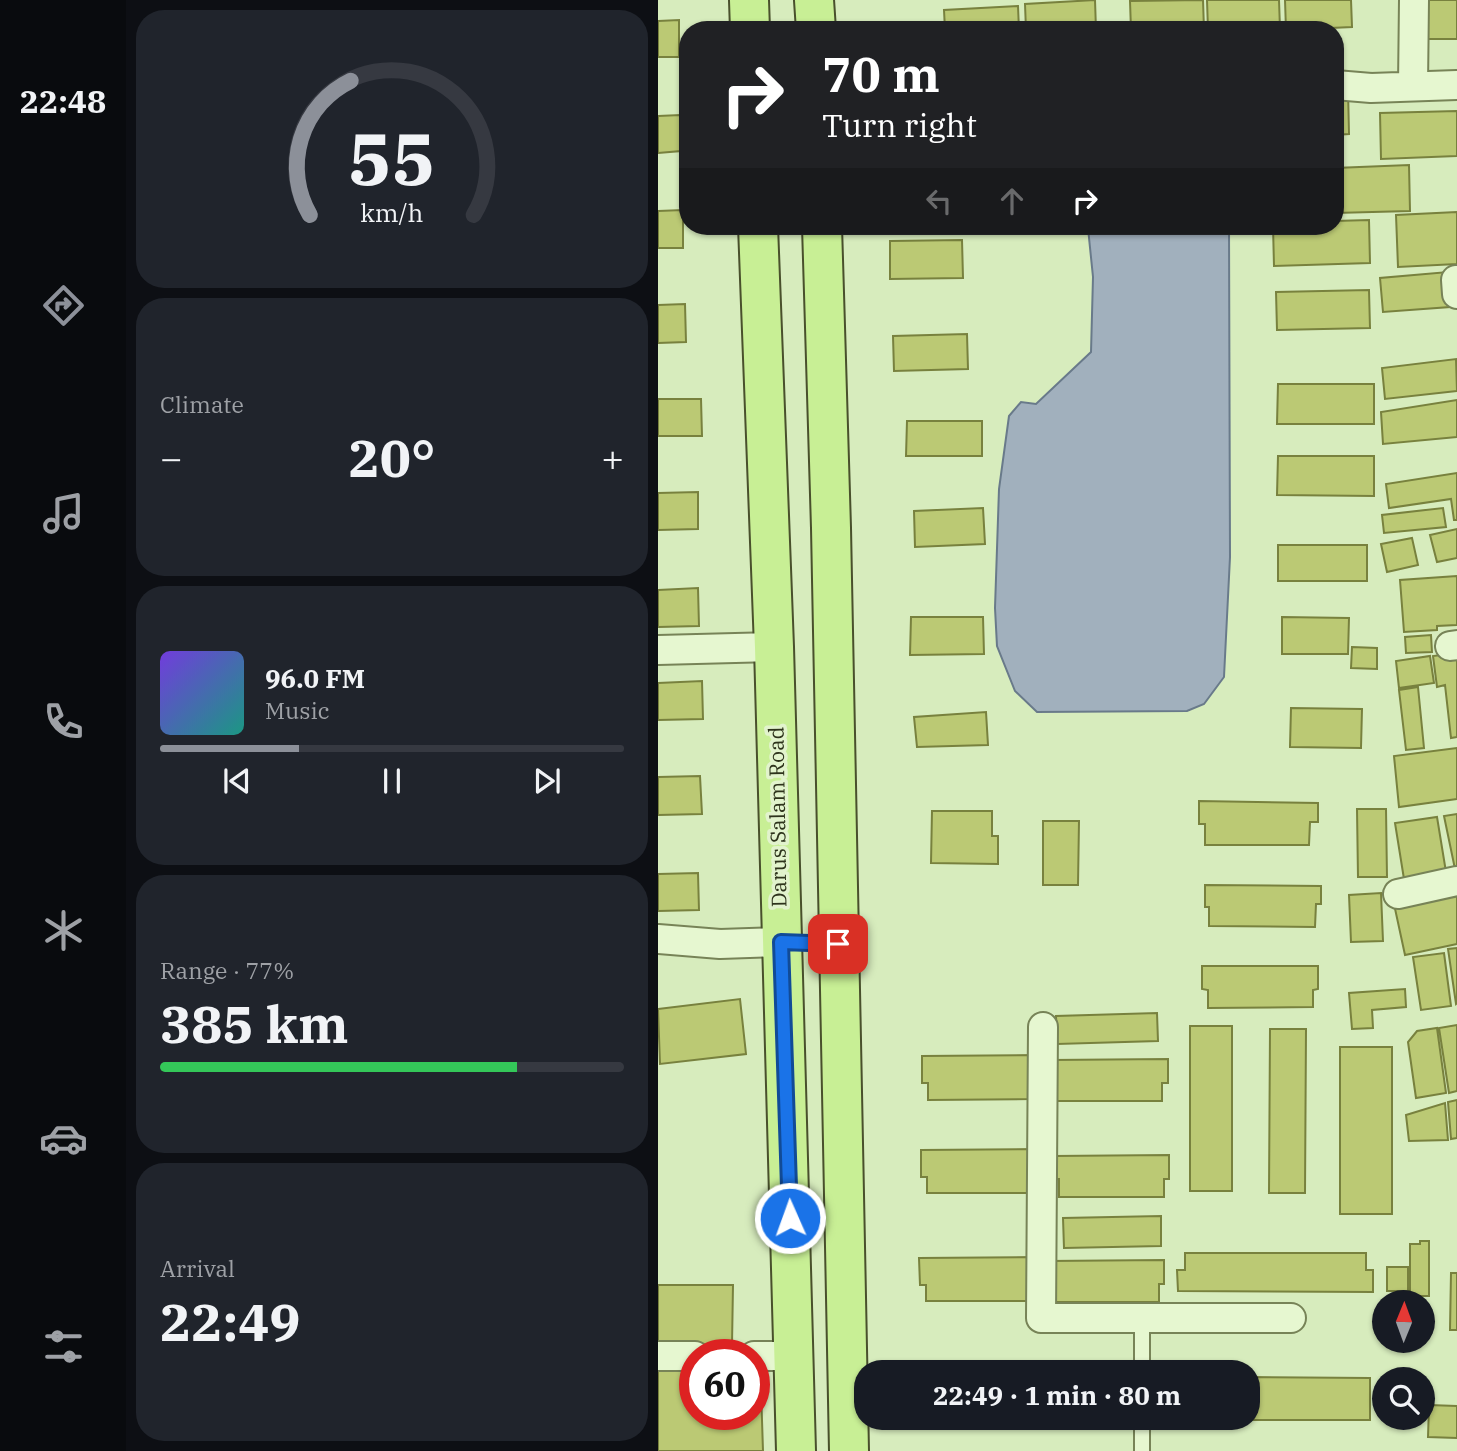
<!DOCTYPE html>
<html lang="en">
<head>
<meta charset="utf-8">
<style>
	:root { --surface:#171b24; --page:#20242c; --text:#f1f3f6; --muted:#9ea1a6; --line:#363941; --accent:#8c9099 }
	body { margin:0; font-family:"IBM Plex Serif",serif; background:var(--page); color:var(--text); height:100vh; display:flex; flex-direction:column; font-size:26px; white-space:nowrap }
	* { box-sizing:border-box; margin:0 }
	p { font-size:23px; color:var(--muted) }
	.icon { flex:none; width:38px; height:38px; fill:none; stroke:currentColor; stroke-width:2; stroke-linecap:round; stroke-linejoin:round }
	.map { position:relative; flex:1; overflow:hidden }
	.panel { display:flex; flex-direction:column; gap:10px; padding:10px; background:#0d0f14; width:532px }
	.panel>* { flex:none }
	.top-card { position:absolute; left:21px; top:21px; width:665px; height:214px; border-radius:28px; box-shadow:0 2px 5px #0004; background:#202124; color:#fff; overflow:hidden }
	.needle { width:46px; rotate:1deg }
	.tools { position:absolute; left:714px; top:1290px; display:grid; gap:14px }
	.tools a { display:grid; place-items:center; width:63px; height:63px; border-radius:50%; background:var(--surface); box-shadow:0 2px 5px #0004; font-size:35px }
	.speed { position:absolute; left:21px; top:1339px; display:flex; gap:14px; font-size:35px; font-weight:700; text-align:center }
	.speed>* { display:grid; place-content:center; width:91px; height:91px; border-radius:50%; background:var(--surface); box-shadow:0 2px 5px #0004; line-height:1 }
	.speed .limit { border:10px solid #d22; background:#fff; color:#111 }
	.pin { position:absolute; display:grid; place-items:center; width:60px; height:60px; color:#fff; margin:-30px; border-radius:14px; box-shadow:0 4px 10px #0006 }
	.me { position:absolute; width:77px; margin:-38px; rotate:358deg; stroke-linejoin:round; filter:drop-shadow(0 0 5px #0008) }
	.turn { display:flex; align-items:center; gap:24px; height:147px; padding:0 28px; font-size:32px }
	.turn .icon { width:91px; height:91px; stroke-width:2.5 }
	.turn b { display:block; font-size:49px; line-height:60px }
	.lanes { display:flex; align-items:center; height:66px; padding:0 28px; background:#0003; justify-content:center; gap:35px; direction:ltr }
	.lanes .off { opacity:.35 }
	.big { font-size:52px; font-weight:700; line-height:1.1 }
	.panel .widget { flex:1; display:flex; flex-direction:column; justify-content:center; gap:10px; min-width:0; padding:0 24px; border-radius:28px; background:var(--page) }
	.panel .dial { align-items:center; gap:0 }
	.dial svg { height:182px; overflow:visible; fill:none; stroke:var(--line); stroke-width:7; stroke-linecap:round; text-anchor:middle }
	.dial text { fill:var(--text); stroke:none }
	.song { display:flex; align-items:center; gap:21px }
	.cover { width:84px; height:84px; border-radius:10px; background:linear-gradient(135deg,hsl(260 70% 55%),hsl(170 70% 35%)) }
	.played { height:7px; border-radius:4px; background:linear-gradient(90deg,var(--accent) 30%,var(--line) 30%) }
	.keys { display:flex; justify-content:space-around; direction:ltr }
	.heat { display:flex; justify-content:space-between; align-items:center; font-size:38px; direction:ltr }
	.charge { height:10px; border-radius:5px; background:linear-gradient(90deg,#34c759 77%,var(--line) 0) }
	.trip { position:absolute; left:196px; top:1360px; width:406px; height:70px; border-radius:28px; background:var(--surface); box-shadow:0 2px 5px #0004; font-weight:700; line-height:70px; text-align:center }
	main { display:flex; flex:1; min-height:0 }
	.tab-bar { display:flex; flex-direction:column; width:126px; justify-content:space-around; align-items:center; background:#090b0e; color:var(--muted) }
	.tab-bar .icon { width:49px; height:49px }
	.tab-bar .current { color:var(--accent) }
	.tab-bar b { font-size:32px; color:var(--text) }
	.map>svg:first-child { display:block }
	.water { fill:#a1b0bd; stroke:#697a8a; stroke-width:2 }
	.building { fill:#bbc974; stroke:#78813e; stroke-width:2 }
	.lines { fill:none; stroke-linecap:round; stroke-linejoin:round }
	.service-casing { stroke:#778357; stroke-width:18 }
	.minor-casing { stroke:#778357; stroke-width:32 }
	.primary-casing { stroke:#49502c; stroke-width:42 }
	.service { stroke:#e6f7d0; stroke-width:14 }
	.minor { stroke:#e6f7d0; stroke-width:28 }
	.primary { stroke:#c8ef95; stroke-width:38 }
	.route-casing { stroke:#114b97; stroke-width:18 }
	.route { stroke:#1a73e8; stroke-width:12 }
	.labels { text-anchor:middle; stroke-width:7; stroke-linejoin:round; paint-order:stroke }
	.street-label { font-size:21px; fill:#2d331b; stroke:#e2f3cd }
</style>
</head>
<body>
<main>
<nav class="tab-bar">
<b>22:48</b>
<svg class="icon current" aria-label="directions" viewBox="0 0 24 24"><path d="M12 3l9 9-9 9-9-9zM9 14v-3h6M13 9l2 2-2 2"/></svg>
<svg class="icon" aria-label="music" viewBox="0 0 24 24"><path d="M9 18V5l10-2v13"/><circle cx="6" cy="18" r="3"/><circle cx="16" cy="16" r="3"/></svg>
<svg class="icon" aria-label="phone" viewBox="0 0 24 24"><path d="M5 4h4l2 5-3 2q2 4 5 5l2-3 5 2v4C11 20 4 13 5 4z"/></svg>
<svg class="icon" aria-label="climate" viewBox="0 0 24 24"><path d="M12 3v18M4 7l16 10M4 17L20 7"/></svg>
<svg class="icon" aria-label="car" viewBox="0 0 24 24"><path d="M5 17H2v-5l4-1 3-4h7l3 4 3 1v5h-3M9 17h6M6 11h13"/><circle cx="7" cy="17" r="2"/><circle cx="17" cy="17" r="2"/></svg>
<svg class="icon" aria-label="filters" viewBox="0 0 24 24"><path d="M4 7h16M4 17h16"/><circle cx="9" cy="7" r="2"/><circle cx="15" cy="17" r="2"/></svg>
</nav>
<section class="panel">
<div class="widget dial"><svg viewBox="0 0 100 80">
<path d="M14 69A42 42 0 1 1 86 69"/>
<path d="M14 69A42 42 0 0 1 32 10" stroke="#8c9099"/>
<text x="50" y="56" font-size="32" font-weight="700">55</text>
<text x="50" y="72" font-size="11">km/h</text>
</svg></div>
<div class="widget"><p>Climate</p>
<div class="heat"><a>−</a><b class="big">20°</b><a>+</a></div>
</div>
<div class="widget">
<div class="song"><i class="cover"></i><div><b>96.0 FM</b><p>Music</p></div></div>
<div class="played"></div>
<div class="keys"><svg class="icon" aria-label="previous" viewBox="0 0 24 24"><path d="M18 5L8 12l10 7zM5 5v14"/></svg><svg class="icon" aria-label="pause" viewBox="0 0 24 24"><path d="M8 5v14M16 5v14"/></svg><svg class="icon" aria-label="next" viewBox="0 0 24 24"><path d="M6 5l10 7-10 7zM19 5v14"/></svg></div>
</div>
<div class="widget"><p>Range · 77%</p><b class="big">385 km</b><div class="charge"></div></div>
<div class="widget"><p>Arrival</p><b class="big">22:49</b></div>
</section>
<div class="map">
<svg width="799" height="1451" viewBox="0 0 799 1451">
	<rect width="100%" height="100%" fill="#d7ecbd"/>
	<!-- water -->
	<path class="water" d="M392 226H571L572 557 566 677 546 704 529 711 379 712 357 691 339 646 337 608 341 489 351 416 363 402 378 404 433 352 435 277 430 228Z"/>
	<!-- building -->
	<path class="building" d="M437 0 438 30H368L367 4Z
		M545 0 546 30H473L472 1Z
		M549 0H621L622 29 550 30Z
		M627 0H693L694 27 628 30Z
		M764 0H799V39H765Z
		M360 6 361 30H287L286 10Z
		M21 20V57H0V21Z
		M677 89H690L691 134 677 135Z
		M799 111V156L723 159 722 113Z
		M22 115 23 151 0 153V116Z
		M751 165 752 211 677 213V168Z
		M25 210V248H0V211Z
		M799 212V264L740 267 738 215Z
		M711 220 712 263 616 266 615 226H677V221Z
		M304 240 305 278 232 279V241Z
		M790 272 792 307 725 312 722 278Z
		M711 290 712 328 619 330 618 292Z
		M27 304 28 342 0 343V305Z
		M309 334 310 369 236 371 235 336Z
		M798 359 799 391 727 399 724 368Z
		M620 384H716V424H619Z
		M0 399H43L44 436H0Z
		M799 400V437L725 444 723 412Z
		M249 421H324V456H248Z
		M620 456H716V496L619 495Z
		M799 473V520H796L793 499 731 508 728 484Z
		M40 492V529L0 530V493Z
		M325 508 327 544 257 547 256 511Z
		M785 508 788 527 726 533 724 515Z
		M799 529V558L779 562 772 535Z
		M754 538 760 565 729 572 723 544Z
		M620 545H709V581H620Z
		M799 576V625L779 626V630L746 632 742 580Z
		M40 588 41 626 0 627V590Z
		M253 617H325L326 654 252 655Z
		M624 617 691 618 690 654H624Z
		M773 635 774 652 748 653 747 637Z
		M694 647 719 648V669L693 668Z
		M799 653V737L793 738 787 685 779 687 775 656Z
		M772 656 776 683 741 688 738 661Z
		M44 681 45 719 0 720V683Z
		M760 687 766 748 748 750 741 690Z
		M633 708 704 709 703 748 632 747Z
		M328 712 330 745 259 747 256 717Z
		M799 748V799L741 807 736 756Z
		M42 776 44 814 0 815V777Z
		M541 801 660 803V822H652L651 845H547V824H541Z
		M699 809H728L729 877H700Z
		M274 811H334V836H340V864L273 863Z
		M799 814V869H797L786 816Z
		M779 817 788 872 746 879 737 823Z
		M385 821H421L420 885H385Z
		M40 873 41 910 0 911V874Z
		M547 885 663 886V904H658L657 927 551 926V907H547Z
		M799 891V944L747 955 736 904Z
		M723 893 725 941 693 942 691 895Z
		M799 948V1003L798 1004 790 949Z
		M786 953 793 1006 763 1010 755 957Z
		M544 966H660V989L655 990V1007L550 1008V990L544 989Z
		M747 989 748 1007 714 1010 715 1028 694 1029 691 993Z
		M82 999 88 1054 2 1064 0 1009Z
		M499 1013 500 1041 399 1044 398 1016Z
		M799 1025V1091L791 1093 781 1028Z
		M532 1026H574V1191H532Z
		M779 1028 788 1093 758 1098 750 1042 759 1031Z
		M612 1029H648L647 1193H611Z
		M682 1047H734V1214H682Z
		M378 1055 373 1099 270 1100V1083H264V1056Z
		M510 1059V1083H504V1101H399V1083H393V1060Z
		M799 1100V1138L793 1139 790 1102Z
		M787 1103 790 1140 751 1141 748 1115Z
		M377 1149 373 1193H269V1177H263V1150Z
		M511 1155V1179H506V1197H401V1179H395V1156Z
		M503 1216V1246L406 1248 405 1218Z
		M762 1241H771V1296H755V1293H752V1244H762Z
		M527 1253H708V1270H715V1292L520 1291 519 1270H527Z
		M376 1257 371 1301H268V1285H262L261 1258Z
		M506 1260V1284H501V1302H396L390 1261Z
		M729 1267H750V1291H729Z
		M793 1273H799V1330H792Z
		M0 1285H75L74 1345 0 1344Z
		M37 1365V1414H96V1389H103L105 1451H0V1366Z
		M591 1377 712 1378V1420H591Z
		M771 1405 799 1406V1438L770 1437Z
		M253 1418H451V1426H253Z"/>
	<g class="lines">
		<defs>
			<path id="service" d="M484 1319V1372
				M484 1418V1451"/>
			<path id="minor" d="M677 85 713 88 799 85
				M755 86 756 0
				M798 280 799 294
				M792 646 799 645
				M0 650 116 647
				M740 894 799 881
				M0 939 62 944 123 942
				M385 1027 383 1318H633
				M0 1356H37
				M96 1356H136"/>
			<path id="primary" d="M91 0 92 30
				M156 0 158 30
				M100 226 116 647 138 1451
				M164 226 173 528 191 1451"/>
		</defs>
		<!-- service casing -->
		<use href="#service" class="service-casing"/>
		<!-- minor casing -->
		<use href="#minor" class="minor-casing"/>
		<!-- primary casing -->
		<use href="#primary" class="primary-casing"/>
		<!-- service -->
		<use href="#service" class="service"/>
		<!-- minor -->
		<use href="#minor" class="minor"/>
		<!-- primary -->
		<use href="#primary" class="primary"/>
	</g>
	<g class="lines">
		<defs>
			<path id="route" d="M132 1218 123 942 180 944"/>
		</defs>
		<!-- route casing -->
		<use href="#route" class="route-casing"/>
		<!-- route -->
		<use href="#route" class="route"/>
	</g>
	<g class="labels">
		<!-- street labels -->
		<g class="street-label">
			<text transform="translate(120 817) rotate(-91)" y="7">Darus Salam Road</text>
		</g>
	</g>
</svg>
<div class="tools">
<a><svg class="needle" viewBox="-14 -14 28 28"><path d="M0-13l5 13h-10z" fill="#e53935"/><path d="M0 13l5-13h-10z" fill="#9ea1a6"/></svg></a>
<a><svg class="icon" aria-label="search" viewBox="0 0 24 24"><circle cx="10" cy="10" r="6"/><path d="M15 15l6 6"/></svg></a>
</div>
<div class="speed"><div class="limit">60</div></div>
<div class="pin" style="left:180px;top:944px;background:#d93025"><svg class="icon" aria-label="arrive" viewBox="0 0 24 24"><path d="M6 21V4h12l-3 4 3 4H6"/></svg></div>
<svg class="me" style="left:132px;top:1218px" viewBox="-20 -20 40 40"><circle r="17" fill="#1a73e8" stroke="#fff" stroke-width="3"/><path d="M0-11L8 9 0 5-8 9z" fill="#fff"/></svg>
<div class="trip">22:49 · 1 min · 80 m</div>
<div class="top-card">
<div class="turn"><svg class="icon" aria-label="right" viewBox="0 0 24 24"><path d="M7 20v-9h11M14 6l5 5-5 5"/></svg><div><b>70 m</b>Turn right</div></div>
<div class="lanes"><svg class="icon off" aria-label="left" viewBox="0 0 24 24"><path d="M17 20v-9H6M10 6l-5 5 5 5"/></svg><svg class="icon off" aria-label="ahead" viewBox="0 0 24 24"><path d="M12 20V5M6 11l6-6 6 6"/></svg><svg class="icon" aria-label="right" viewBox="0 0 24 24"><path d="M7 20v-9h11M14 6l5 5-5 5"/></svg></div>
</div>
</div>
</main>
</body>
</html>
